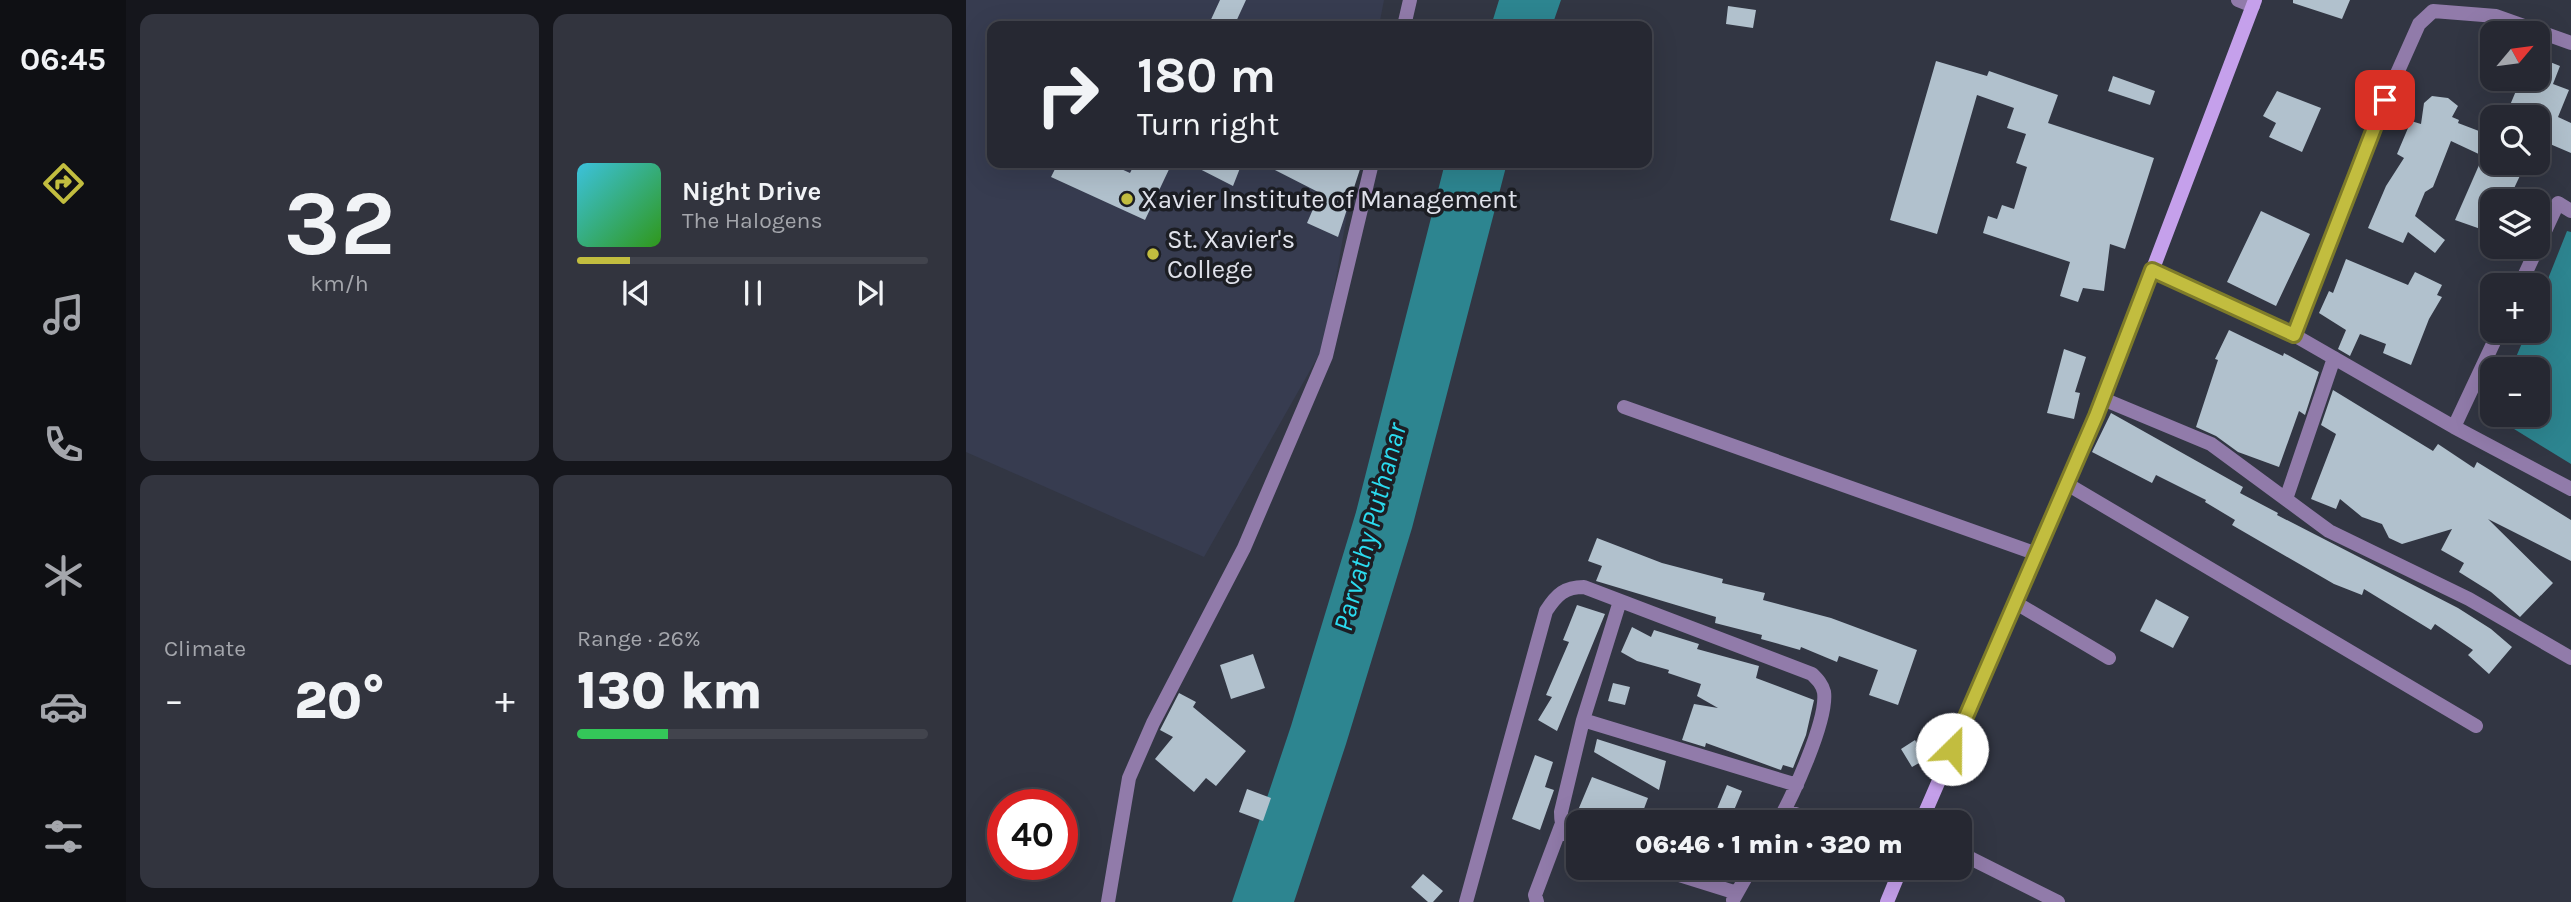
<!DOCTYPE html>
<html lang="en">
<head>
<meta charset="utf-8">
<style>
	:root { --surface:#262832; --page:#32343e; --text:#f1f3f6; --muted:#a4a6ac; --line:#42444d; --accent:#c2bd3f }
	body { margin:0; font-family:Karla,sans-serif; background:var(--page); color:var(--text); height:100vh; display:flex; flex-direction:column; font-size:26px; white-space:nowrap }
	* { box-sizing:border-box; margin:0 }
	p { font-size:23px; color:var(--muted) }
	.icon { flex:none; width:38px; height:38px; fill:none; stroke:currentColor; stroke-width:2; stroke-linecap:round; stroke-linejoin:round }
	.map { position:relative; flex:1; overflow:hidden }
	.panel { display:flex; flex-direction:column; gap:14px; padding:14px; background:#15161c; width:840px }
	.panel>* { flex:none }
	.guide { position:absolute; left:21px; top:21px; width:665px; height:147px; border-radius:14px; box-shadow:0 7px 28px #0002,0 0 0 2px var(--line); background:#262832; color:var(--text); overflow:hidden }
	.needle { width:46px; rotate:61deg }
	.buttons { position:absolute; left:1514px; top:21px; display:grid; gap:14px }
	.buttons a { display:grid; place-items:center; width:70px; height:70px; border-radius:14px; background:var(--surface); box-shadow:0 7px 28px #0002,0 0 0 2px var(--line); font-size:35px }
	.speed { position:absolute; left:21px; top:789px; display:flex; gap:14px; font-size:35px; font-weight:700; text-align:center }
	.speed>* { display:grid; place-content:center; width:91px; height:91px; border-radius:50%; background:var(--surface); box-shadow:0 7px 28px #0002,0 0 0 2px var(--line); line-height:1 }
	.speed .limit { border:10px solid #d22; background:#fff; color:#111 }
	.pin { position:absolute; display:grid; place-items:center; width:60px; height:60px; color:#fff; margin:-30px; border-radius:14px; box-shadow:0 4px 10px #0006 }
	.me { position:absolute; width:77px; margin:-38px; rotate:23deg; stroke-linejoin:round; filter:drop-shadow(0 0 5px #0008) }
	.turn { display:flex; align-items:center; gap:24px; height:147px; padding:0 35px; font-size:32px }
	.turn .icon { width:91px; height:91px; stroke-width:2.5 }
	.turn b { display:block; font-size:49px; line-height:60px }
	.big { font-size:52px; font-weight:800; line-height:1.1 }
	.panel .card { flex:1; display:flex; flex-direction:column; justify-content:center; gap:10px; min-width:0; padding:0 24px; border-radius:14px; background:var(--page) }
	.panel .dial { align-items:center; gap:0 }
	.dial b { font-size:91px; line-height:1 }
	.song { display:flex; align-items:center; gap:21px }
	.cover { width:84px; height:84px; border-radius:10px; background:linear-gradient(135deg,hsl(190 70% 55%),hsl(110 70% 35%)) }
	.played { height:7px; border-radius:4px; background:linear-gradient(90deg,var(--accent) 15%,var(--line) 15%) }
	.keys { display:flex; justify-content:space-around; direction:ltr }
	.heat { display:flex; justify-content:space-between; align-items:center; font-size:38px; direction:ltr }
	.charge { height:10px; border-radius:5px; background:linear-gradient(90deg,#34c759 26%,var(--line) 0) }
	.panel .tiles { flex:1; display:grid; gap:14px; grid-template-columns:repeat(2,1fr) }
	.trip { position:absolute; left:600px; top:810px; width:406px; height:70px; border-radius:14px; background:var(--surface); box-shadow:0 7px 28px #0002,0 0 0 2px var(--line); font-weight:800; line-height:70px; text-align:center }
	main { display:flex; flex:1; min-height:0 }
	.dock { display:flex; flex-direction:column; width:126px; justify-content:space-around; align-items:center; background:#0f1014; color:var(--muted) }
	.dock .icon { width:49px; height:49px }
	.dock .active { color:var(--accent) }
	.dock b { font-size:32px; color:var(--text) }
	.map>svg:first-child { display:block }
	.built { fill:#373c50 }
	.water { fill:#2d8590 }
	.building { fill:#b1c1cd }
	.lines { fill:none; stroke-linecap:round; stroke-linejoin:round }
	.street { stroke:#917baa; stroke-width:14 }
	.secondary { stroke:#c5a0eb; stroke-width:14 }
	.route-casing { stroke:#7e7b29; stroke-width:18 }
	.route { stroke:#c2bd3f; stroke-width:12 }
	.poi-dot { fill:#c2bd3f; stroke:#1c1e24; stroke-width:2.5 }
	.labels { text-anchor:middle; stroke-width:7; stroke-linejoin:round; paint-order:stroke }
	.poi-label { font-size:26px; fill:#e0e2eb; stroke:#1c1e24; text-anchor:start }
	.water-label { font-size:28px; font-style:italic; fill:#2bdbef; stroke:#1c1e24 }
</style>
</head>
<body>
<main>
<nav class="dock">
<b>06:45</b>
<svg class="icon active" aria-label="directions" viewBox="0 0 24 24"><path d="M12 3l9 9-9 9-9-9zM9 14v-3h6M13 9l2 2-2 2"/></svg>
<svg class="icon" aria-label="music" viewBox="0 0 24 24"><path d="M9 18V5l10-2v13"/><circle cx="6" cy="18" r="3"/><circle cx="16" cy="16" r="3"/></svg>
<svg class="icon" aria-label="phone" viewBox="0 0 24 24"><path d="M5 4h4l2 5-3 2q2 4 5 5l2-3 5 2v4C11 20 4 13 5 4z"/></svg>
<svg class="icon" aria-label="climate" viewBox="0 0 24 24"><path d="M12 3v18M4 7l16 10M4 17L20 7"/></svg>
<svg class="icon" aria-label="car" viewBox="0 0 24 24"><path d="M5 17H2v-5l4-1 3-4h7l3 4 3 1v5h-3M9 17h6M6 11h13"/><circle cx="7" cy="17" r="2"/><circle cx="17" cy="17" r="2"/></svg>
<svg class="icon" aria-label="filters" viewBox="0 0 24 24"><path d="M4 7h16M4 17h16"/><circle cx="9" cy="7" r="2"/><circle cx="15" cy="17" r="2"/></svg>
</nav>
<section class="panel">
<div class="tiles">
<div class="card dial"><b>32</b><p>km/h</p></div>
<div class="card">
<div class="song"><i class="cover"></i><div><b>Night Drive</b><p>The Halogens</p></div></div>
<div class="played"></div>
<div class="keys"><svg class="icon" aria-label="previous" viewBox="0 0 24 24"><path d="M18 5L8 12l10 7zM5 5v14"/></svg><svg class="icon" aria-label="pause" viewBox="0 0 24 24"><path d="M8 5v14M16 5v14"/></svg><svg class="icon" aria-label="next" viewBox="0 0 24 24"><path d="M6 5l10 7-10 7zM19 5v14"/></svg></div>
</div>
<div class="card"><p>Climate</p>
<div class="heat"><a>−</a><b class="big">20°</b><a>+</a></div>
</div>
<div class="card"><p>Range · 26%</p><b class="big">130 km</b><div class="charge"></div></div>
</div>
</section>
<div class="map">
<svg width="1605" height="902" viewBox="0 0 1605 902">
	<rect width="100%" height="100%" fill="#323643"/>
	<!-- built -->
	<path class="built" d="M0 0H418L413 26H26V163H390L358 346 238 557 0 452Z"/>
	<!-- water -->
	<path class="water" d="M533 0H595L586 26H525Z
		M479 163H541L446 528 380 744 328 902H266L325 726 390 512Z
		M1601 231 1605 232V464L1527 416 1572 415V369H1545L1561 331H1572V304Z"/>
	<!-- building -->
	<path class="building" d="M254 0H280L268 26H242Z
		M1327 0H1384L1376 19 1327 3Z
		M762 6 790 10 787 28 760 24Z
		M1579 60 1594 66 1587 84 1603 90 1592 117 1605 123V153L1572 139V117H1539L1555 79H1572Z
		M970 61 1021 76 1023 71 1092 95 1082 123 1188 158 1159 249 1144 244 1138 291 1117 288 1112 302 1094 296 1104 262 1017 233 1022 216 1031 219 1036 205 1048 209 1061 167 1050 163 1060 134 1041 128 1048 108 1011 95 971 234 924 220Z
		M1147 76 1189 91 1184 105 1142 91Z
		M1311 91 1355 108 1336 152 1303 137 1310 123 1297 116Z
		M1466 96 1482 98 1492 106 1486 117 1493 120 1492 123 1526 136V163H1560L1542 201H1526V233L1489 220 1517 156 1485 141 1467 187 1459 192 1449 216 1479 240 1469 253 1442 232 1437 243 1402 228 1420 186 1438 158 1431 154 1445 121 1455 124 1458 103Z
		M92 163H142L164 173 169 163H206L179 220 85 177Z
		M222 163H276L267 186Z
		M295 163H396L372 237 341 223 354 193Z
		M1295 211 1344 234 1310 306 1261 282Z
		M1380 259 1442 285 1449 272 1476 285 1471 295 1476 297 1463 319 1445 365 1417 353 1420 344 1394 334 1384 356 1372 349 1380 330 1353 313 1363 291 1367 293Z
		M1263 330 1317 356 1318 353 1353 372 1339 415 1333 411 1313 467 1272 452 1250 436 1230 427 1252 360 1249 359Z
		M1098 349 1120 357 1109 392 1114 393 1108 419 1081 413Z
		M1367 390 1467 451 1472 444 1508 468 1511 462 1605 520V561L1522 519 1587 583 1554 617 1525 592 1493 572 1498 563 1475 550 1486 529 1436 544 1423 538 1416 524 1396 517 1374 499 1370 509 1345 499 1370 434 1355 425Z
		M1145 413 1277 487 1274 493 1312 513 1311 515 1492 608 1525 629 1546 647 1523 674 1502 655 1507 650 1469 624 1465 630 1398 589 1396 595 1368 584 1266 525 1269 520 1239 502 1240 500 1190 475 1186 483 1126 452Z
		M631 538 696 563 757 579 756 583 799 593 797 600 865 618 951 650 932 705 903 695 912 670 873 656 871 662 835 647 834 650 795 639 796 635 749 623 750 617 630 581 636 566 622 561Z
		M1190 599 1223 617 1207 648 1174 631Z
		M611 605 639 614 591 731 572 720 586 697 580 695 603 642 597 640Z
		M666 627 685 637 688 630 733 644 731 649 793 666 790 678 848 700 840 735 827 768 817 765 815 770 740 743 739 747 716 740 728 704 752 708 731 696 735 684 702 673 703 670 671 661 655 652Z
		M287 654 299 688 265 699 254 665Z
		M647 683 664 687 659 705 642 701Z
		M213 693 230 702 227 707 280 751 250 786 240 778 228 792 189 759 207 737 194 730Z
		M631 739 700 761 693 790 628 752Z
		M949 740 960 759 946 767 935 749Z
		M569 755 587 762 579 787 588 790 574 830 546 819Z
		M626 777 682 798 673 822H628L610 815Z
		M761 785 776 791 766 815 751 809Z
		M281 789 305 798 297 821 273 812Z
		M457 874 477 891 467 902H462L445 887Z"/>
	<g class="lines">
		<!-- street -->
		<path class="street" d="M1272 0 1287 6
			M438 26 444 0
			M1186 270 1328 335 1408 125 1453 24 1467 11 1530 16 1605 43
			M1554 285 1592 203 1605 211
			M1328 335 1488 427 1605 489
			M1137 399 1245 444 1363 531 1503 599 1605 658
			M658 407 1071 554
			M1488 427 1533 331
			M1101 484 1510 726
			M1320 499 1368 358
			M1050 603 1143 658
			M617 720 831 785
			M819 810 851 822
			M612 843C599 835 595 828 595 812L617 720 654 601
			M994 853 1092 902
			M691 868 771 893
			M767 900 785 868
			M142 902 163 778 187 723 278 548 360 356 406 163
			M500 902 580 611C591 594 599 587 618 587L846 674C852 680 856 684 858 692 862 720 826 797 812 822
			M571 902 569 895 595 826"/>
		<!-- secondary -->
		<path class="secondary" d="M955 822 1131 416 1289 0
			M921 902 935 868"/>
	</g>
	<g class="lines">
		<defs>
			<path id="route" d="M986 749 1130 416 1186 270 1328 335 1419 100"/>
		</defs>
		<!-- route casing -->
		<use href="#route" class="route-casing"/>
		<!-- route -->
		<use href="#route" class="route"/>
	</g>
	<!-- markers -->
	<g class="poi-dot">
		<circle cx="161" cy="199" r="7"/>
		<circle cx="187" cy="254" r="7"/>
	</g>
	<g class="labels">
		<!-- poi labels -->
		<g class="poi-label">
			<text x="175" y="208">Xavier Institute of Management</text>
			<text x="201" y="248">St. Xavier's<tspan x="201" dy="30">College</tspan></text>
		</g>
		<!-- water labels -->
		<g class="water-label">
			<text transform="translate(403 527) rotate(-75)" y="10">Parvathy Puthanar</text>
		</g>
	</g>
</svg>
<div class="buttons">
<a><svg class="needle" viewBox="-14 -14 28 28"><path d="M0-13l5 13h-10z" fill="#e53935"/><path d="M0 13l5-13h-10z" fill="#a4a6ac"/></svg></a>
<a><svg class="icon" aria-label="search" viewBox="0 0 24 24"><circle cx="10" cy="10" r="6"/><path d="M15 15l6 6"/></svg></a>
<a><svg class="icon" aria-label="layers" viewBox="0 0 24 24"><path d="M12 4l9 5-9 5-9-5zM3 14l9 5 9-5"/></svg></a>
<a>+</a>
<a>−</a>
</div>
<div class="speed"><div class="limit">40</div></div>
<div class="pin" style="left:1419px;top:100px;background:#d93025"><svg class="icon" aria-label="arrive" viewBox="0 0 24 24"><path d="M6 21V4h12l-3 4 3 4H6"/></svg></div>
<svg class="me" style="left:986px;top:749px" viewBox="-20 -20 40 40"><circle r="19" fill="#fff"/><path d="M0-13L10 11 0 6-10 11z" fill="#c2bd3f"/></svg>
<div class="trip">06:46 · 1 min · 320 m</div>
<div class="guide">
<div class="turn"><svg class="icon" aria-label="right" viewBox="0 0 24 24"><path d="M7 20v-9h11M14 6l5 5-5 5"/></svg><div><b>180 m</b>Turn right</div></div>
</div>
</div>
</main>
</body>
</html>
